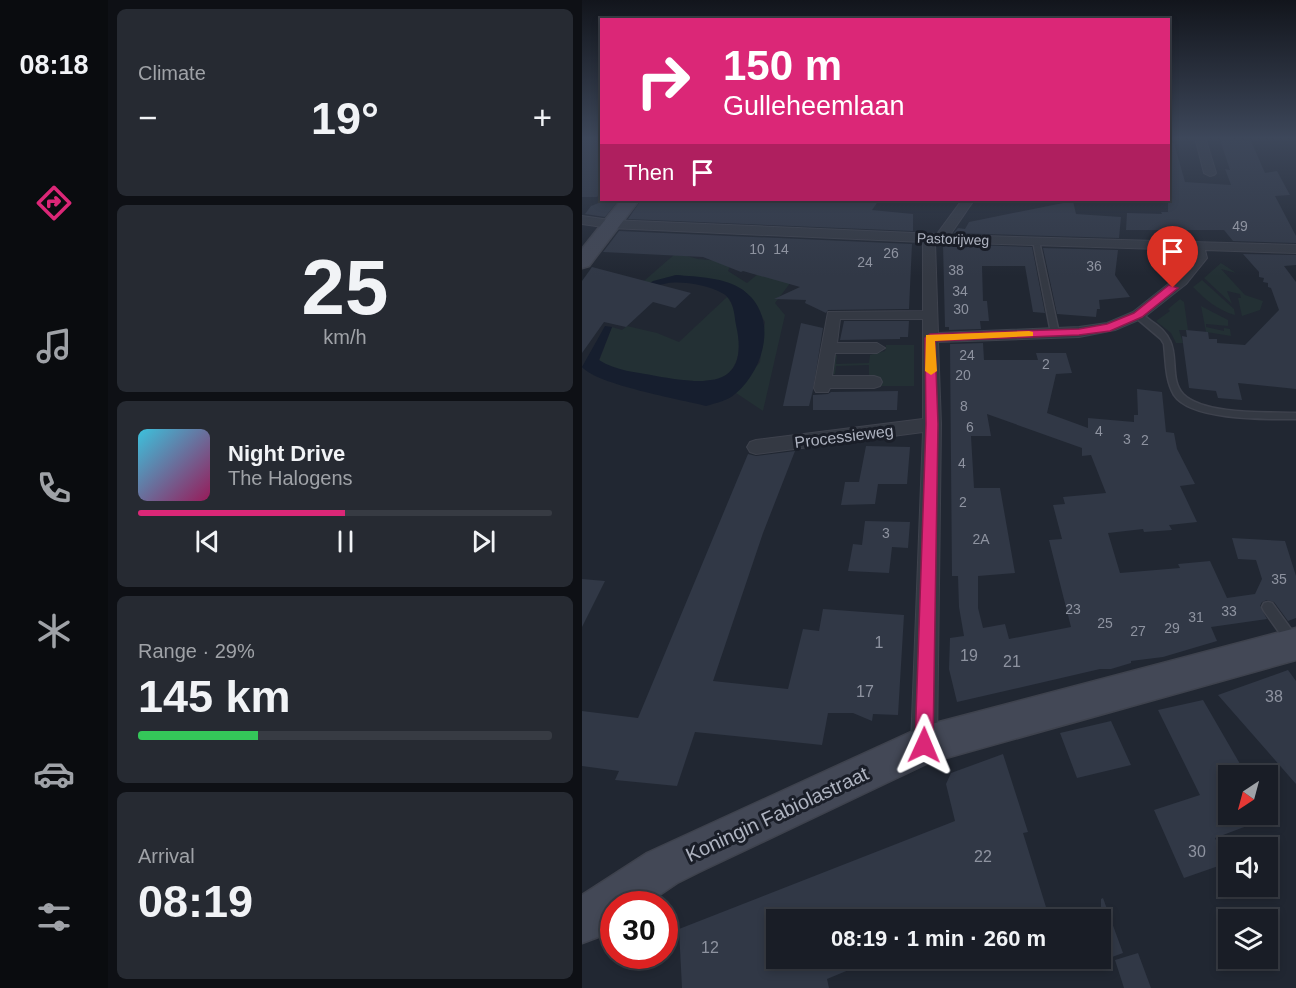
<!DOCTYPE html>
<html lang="en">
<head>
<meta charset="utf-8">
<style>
	:root { --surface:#191d26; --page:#262a32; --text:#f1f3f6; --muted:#9fa2a7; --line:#373b43; --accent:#db2777 }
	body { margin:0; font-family:Helvetica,sans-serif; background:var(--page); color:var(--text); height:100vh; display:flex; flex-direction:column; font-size:22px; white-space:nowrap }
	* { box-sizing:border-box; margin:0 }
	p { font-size:20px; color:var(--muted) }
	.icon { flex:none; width:33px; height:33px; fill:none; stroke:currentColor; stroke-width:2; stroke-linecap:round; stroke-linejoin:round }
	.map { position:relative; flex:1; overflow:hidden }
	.sheet { display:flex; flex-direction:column; gap:9px; padding:9px; background:#0e1015; width:474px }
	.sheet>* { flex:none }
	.hud { position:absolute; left:18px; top:18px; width:570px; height:183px; border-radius:0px; box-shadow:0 3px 9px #0003,0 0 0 2px var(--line); background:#db2777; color:#fff; overflow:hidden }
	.needle { width:39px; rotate:216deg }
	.tools { position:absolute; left:636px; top:765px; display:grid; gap:12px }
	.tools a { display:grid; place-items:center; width:60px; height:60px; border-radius:0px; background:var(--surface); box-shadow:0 3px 9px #0003,0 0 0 2px var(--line); font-size:30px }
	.speed { position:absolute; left:18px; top:891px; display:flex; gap:12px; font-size:30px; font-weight:700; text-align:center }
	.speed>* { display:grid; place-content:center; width:78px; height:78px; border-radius:50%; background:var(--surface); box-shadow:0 3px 9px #0003,0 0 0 2px var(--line); line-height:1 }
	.speed .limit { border:9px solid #d22; background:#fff; color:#111 }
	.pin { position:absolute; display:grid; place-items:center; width:51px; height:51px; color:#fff; margin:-62px -26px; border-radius:50% 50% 50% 0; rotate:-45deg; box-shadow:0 0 6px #0007 }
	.pin .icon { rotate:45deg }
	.me { position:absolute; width:66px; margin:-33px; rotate:1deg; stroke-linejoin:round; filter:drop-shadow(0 0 4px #0008) }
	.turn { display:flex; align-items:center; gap:21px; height:126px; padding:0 24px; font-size:27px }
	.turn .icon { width:78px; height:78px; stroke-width:2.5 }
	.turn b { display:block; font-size:42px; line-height:51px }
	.then { display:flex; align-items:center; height:57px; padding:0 24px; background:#0003; gap:12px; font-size:22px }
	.big { font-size:45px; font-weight:700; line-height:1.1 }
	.sheet .card { flex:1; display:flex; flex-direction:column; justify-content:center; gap:9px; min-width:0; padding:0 21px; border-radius:9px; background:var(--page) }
	.sheet .dial { align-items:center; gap:0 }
	.dial b { font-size:78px; line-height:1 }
	.song { display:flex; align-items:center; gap:18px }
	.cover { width:72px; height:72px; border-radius:9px; background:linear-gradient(135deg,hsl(190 70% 55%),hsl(330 70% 35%)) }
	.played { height:6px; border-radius:3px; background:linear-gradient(90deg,var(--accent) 50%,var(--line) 50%) }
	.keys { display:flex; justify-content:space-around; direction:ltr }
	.heat { display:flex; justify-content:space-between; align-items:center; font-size:33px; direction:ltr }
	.charge { height:9px; border-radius:4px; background:linear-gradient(90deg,#34c759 29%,var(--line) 0) }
	.trip { position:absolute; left:184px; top:909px; width:345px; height:60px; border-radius:0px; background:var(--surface); box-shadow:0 3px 9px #0003,0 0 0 2px var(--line); font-weight:700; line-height:60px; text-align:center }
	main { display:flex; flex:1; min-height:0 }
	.dock { display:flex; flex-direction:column; width:108px; justify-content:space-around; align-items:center; background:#0a0c0f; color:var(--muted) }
	.dock .icon { width:42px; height:42px }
	.dock .on { color:var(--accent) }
	.dock b { font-size:27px; color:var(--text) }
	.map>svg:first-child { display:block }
	.green { fill:#233034 }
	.water { fill:#161e2e }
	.building { fill:#313846; fill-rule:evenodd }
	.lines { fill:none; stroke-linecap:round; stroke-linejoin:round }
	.lane-casing { stroke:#3e424d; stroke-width:3 }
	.street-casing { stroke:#3e424d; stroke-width:2 }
	.secondary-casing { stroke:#3e424d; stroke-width:3 }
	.lane { fill:#343943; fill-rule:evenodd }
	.street { fill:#343943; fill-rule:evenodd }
	.secondary { fill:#434856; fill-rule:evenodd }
	.route { fill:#db2777; stroke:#8e194d; stroke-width:1.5 }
	.slow { fill:#f59e0b }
	.labels { text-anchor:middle; stroke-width:6; stroke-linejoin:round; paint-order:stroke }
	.number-label { font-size:14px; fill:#8e93a0 }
	.far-street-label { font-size:14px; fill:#aeb3c0; stroke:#1a1e28 }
	.street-label { font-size:16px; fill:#aeb3c0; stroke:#1a1e28 }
	.near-number-label { font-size:16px; fill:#8e93a0 }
	.near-street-label { font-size:20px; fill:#aeb3c0; stroke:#1a1e28 }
</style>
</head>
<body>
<main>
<nav class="dock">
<b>08:18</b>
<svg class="icon on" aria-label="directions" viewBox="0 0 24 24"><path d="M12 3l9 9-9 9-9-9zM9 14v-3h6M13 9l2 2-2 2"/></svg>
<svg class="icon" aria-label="music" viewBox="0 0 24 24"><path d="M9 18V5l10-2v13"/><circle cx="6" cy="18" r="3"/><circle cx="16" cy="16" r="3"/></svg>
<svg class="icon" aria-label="phone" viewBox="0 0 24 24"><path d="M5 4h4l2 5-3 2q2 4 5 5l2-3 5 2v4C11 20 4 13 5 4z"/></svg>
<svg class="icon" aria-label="climate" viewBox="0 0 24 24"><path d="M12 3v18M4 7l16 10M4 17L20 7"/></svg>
<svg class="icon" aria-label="car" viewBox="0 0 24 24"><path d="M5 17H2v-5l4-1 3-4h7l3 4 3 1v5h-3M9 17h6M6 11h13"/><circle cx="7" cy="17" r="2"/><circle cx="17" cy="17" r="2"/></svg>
<svg class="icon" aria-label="filters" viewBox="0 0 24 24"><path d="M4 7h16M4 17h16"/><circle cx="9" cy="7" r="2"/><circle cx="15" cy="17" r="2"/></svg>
</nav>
<section class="sheet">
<div class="card"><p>Climate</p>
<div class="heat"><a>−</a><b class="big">19°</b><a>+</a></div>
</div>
<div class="card dial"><b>25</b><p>km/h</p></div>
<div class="card">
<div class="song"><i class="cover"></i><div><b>Night Drive</b><p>The Halogens</p></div></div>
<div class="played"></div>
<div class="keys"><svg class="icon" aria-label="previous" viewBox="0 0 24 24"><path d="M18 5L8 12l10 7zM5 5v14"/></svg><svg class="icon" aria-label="pause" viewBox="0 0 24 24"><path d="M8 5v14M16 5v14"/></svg><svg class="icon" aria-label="next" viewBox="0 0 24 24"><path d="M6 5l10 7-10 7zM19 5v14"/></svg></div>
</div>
<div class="card"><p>Range · 29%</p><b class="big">145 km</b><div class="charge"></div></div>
<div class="card"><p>Arrival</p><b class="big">08:19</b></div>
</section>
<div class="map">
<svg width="714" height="988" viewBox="0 0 714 988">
	<rect width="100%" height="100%" fill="#212732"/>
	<!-- green -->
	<path class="green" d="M94 253 116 259 150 262 146 271 165 283 198 256 222 265 193 303 203 315 181 411 154 393 178 362 183 322 170 299 161 290 144 283 94 275 60 288 55 287Z
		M639 263 654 273 639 269 663 295 681 301 678 310 660 316 656 298H659L658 294 645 291 650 304 622 278Z
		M620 280 652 309 653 315C635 310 624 300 611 287Z
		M145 297C153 306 157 328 157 340 157 355 155 368 142 377 128 388 47 374 29 368 25 366 21 363 17 361L30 327 40 330 45 326 75 333 97 342Z
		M598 299 602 302 606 330H597L601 343H594L589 333 574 321 588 311 586 309Z
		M619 306 646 320V326L624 324V327L642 331V328L648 329 649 336 624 332Z
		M304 345H332V386H293V376L287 375V365L254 366 253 374 249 375 252 355H255L254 364 287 363 288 355 303 351Z"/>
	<!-- water -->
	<path class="water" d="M94 275C116 277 143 277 161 290 197 316 183 369 153 394 145 401 134 403 124 406 97 399 16 385 0 367L23 326 30 327 17 360C34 371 54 372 74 376 120 384 169 391 154 325 152 313 152 299 140 293 126 285 98 280 82 284 74 285 68 288 60 288L71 281Z"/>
	<!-- building -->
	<path class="building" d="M0 137H20V191L15 197H0Z
		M637 137 669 141 683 173 695 171 708 195 693 196 714 236V243L651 241 642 230H544L545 213 580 214 579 212H586V143H592L603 182 649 185 643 169 648 170Z
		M24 200H37L23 217 3 214 9 206Z
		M59 200H297L290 210 331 214V231L46 219Z
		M491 201 494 214 539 217 537 238 372 233 376 228 383 229 387 222Z
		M37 231 330 244 327 309 246 310 244 313 223 303 224 300 192 299 218 287 161 271 159 272 121 257 21 252Z
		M361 244 450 247 463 313 451 312 443 266H400L401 301H405L407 321H398L399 329 367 330V327H363Z
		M461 248 536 250 533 275 548 297 517 300 518 309H515L514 317 475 314Z
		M661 254 714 255V265L702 266 714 282V389L656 383 660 400 636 398 634 391 607 388 600 336 605 337 604 330 626 332 627 339H635V343L663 345 697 310 689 288 686 287V283L681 282 682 278 677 277V272Z
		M10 267 109 293 93 308 71 302 44 327 22 322 0 353V281Z
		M262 321H327L326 337H318V339L258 340Z
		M219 323 241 328 231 390 227 406H201Z
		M401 343 402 360H456L454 353H484L490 373 474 374 465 413 506 428V418L552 422V415H556L555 389 580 392 584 432 592 433 595 449 613 484 598 486 615 522 587 525 590 530 562 532 561 529 526 533 538 573 598 568 596 564 628 561 645 598 673 594 680 579 674 560 656 559 650 538 703 541 714 576V618L706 621 692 602 685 600 680 602 678 606 685 619 629 627 635 641 581 657 549 661V663L529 669H518L375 702 367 669 368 638 382 636 377 607 376 576H370L368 344ZM405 414 500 448V456L509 455 524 493 481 497 483 504 471 505 480 539 467 540 489 627 427 639 423 624 401 628 396 608V576L433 573 418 488H392L389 436H409Z
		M316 391 315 410H231V395L246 394 249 392Z
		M284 446 328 447 325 484H296L293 504 259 505 263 482H277Z
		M213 451 181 533 131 681 206 689 221 629 237 631 241 609 322 615 316 715 291 714 290 721 271 713H246L240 745 113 732 95 786 33 780 37 771 0 766V711L56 718 166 454 174 456Z
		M283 521 328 522 326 548 310 547 307 573 266 571 271 544 280 545Z
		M0 579 23 581 0 627Z
		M706 670 714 681V784L636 695Z
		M621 700 665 776H646V814L691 816 633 838 645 863 602 878 572 810 618 795 576 710Z
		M529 721 549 765 495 778 478 733Z
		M421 754 446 832 441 833 468 920H195V958L293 959 245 979 247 988H100L97 929 373 821 364 784 369 773Z
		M521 898 541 953 519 961V899Z
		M556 953 569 988H542L533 960Z"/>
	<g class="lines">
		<defs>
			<path id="lane" d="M454 239 457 241 477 333 473 336 469 333 451 241Z
				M553 313C560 313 564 317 569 321 577 326 584 332 588 341 596 357 588 380 601 394 622 415 685 412 714 413V419C686 419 609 421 592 395 583 379 584 361 582 344L579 339 553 317Z
				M686 602 690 603 714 636V647L711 648 707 646 682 611 680 607 682 603Z"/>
			<path id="street" d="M613 137H623L634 173 632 175 628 176 622 173Z
				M380 200H392L368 235 714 245V253L623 250 625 258 604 284 561 318 533 330 497 337 356 342 359 424 355 745 351 754 342 758 333 754 329 745 341 432 174 454 168 452 165 447 168 442 174 440 341 419V319H258L255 343H295L303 348 295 353H253L250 376H292L298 378 300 382 298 386 292 388H248L246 392H234L232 388 246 312 341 311V242L28 228 0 224V216L28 220 355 234ZM353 242 610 250 611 258 594 278 551 312 525 323 497 327 356 333Z"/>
			<path id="secondary" d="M39 200H57L7 266 0 268V249Z
				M714 628V660L346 763 119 871 95 883 64 904H32V926L16 937 0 943V895L65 853 329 732 342 726Z"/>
		</defs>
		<!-- lane casing -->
		<use href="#lane" class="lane-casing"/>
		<!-- street casing -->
		<use href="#street" class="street-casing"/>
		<!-- secondary casing -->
		<use href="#secondary" class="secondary-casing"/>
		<!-- lane -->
		<use href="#lane" class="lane"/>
		<!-- street -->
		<use href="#street" class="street"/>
		<!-- secondary -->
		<use href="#secondary" class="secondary"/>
	</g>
	<!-- sky -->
	<linearGradient id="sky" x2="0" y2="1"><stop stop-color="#12151c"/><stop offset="0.5" stop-color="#3d475a"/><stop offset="1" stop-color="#3d475a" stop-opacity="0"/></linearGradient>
	<rect width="714" height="276" fill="url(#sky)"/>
	<!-- route -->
	<path class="route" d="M587 285 596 288 560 317 528 331 497 335 353 341 356 424 351 745 348 752 342 754 336 752 333 745 344 424 343 338 348 334 497 329 525 324 552 313Z"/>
	<!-- slow -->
	<path class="slow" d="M447 331 451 332V336L353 341 355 371 349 375 343 371 344 335Z"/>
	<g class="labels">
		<!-- number labels -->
		<g class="number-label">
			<text x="658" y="231">49</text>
			<text x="175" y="254">10</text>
			<text x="199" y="254">14</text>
			<text x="309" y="258">26</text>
			<text x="283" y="267">24</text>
			<text x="512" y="271">36</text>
			<text x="374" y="275">38</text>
			<text x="378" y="296">34</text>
			<text x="379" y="314">30</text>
			<text x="385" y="360">24</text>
			<text x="464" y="369">2</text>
			<text x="381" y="380">20</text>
			<text x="382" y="411">8</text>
			<text x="388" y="432">6</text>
			<text x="517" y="436">4</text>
			<text x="545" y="444">3</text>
			<text x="563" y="445">2</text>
			<text x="380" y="468">4</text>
			<text x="381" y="507">2</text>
			<text x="304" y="538">3</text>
			<text x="399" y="544">2A</text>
			<text x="697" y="584">35</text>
			<text x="491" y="614">23</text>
			<text x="647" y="616">33</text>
			<text x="614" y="622">31</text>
			<text x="523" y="628">25</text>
			<text x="590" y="633">29</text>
			<text x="556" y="636">27</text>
		</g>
		<!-- far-street labels -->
		<g class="far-street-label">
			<text transform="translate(371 239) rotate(2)" y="5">Pastorijweg</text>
		</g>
		<!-- street labels -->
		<g class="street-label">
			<text transform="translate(262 436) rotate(-7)" y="6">Processieweg</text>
		</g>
		<!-- near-number labels -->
		<g class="near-number-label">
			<text x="297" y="648">1</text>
			<text x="387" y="661">19</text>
			<text x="430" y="667">21</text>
			<text x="283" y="697">17</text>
			<text x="692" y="702">38</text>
			<text x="615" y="857">30</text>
			<text x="401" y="862">22</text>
			<text x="128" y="953">12</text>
		</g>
		<!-- near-street labels -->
		<g class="near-street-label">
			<text transform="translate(195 814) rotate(-25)" y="7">Koningin Fabiolastraat</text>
		</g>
	</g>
</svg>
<div class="tools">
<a><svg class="needle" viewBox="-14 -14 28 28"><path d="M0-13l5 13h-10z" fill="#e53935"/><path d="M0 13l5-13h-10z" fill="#9fa2a7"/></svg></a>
<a><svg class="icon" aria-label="sound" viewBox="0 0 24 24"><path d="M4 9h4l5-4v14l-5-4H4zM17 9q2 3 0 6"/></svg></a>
<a><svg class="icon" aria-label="layers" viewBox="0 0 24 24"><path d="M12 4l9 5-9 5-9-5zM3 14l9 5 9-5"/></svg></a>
</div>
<div class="speed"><div class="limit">30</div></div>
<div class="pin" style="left:591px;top:288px;background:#d93025"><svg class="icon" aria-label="arrive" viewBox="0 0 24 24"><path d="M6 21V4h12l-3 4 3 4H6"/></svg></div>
<svg class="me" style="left:342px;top:745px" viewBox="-20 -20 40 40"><path d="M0-17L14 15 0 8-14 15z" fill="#db2777" stroke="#fff" stroke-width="4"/></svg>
<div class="trip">08:19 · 1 min · 260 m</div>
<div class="hud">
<div class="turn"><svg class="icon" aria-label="right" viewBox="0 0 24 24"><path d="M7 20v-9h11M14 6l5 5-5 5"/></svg><div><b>150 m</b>Gulleheemlaan</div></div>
<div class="then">Then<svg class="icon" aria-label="arrive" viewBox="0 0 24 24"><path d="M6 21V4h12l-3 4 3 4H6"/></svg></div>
</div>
</div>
</main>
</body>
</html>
